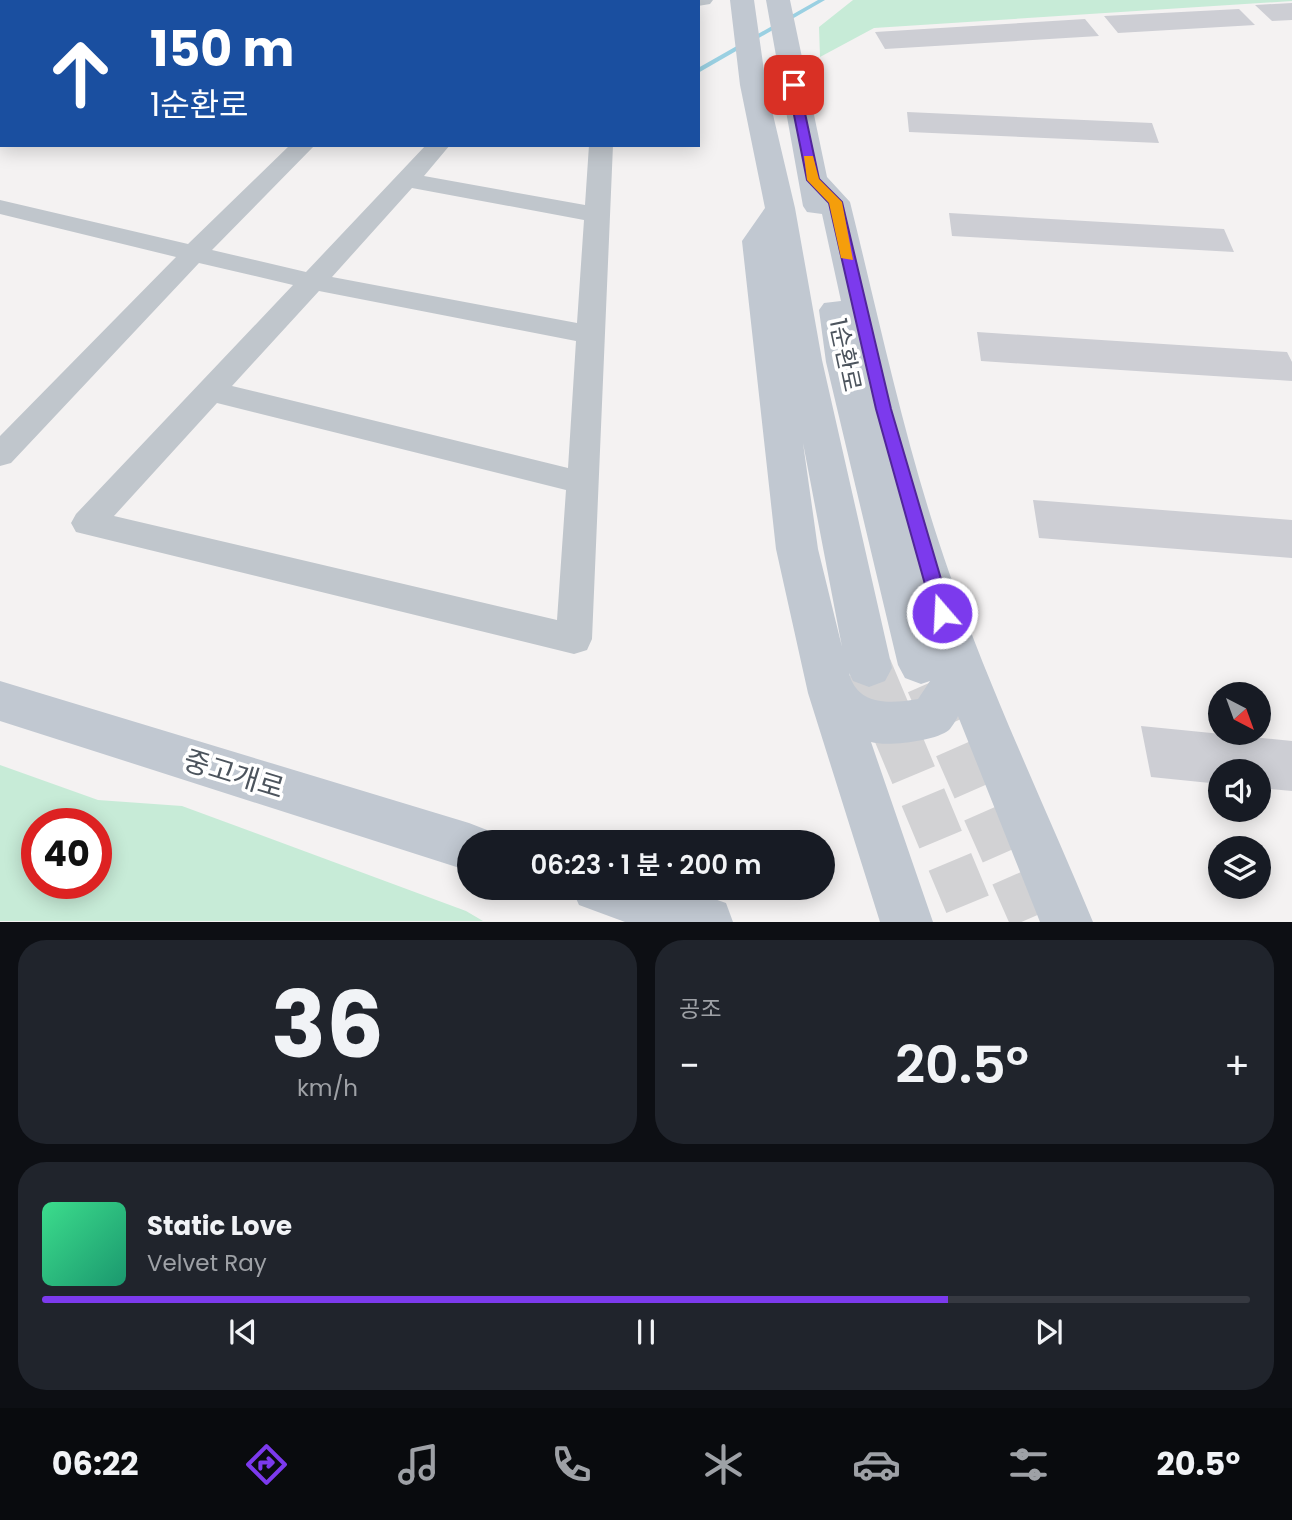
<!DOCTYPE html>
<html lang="ko">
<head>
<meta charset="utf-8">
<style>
	:root { --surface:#171b24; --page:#20242c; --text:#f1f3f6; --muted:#9ea1a6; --line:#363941; --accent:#7c3aed }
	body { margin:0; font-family:Poppins,"Noto Sans KR",sans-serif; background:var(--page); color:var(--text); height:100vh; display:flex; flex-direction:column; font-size:26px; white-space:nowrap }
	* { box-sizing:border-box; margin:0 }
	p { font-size:23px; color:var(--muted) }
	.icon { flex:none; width:38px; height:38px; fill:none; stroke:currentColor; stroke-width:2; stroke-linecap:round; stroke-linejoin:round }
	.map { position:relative; height:922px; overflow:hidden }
	.panel { display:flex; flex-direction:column; gap:18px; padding:18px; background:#0d0f14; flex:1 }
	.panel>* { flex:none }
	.hud { position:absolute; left:0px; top:0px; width:700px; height:147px; box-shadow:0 4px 18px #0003; background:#1a4fa0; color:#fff; overflow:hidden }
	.needle { width:46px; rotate:139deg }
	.controls { position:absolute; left:1208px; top:682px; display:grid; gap:14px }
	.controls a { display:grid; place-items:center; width:63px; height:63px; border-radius:50%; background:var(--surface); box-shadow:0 4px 18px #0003; font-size:35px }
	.speed { position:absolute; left:21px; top:808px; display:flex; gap:14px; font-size:35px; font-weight:700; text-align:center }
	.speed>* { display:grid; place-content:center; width:91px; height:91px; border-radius:50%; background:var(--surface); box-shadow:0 4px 18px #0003; line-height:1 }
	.speed .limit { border:10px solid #d22; background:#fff; color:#111 }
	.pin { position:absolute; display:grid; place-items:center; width:60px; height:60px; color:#fff; margin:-30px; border-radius:14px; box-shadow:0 4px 10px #0006 }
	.me { position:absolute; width:77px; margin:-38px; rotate:341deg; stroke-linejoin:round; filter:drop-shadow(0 0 5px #0008) }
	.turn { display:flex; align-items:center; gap:24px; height:147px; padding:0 35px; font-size:32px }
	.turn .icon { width:91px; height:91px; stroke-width:2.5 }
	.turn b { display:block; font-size:49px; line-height:60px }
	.big { font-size:52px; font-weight:600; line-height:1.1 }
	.panel .card { flex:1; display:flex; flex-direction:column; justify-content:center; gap:10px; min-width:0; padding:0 24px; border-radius:28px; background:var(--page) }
	.panel .dial { align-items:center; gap:0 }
	.dial b { font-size:91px; line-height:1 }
	.song { display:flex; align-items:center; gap:21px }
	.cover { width:84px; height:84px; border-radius:10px; background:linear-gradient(135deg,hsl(150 70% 55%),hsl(160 70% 35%)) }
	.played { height:7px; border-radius:4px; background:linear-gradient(90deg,var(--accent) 75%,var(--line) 75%) }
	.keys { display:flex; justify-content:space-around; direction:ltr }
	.heat { display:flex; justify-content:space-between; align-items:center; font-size:38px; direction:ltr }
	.panel .tiles { flex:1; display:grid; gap:18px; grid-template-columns:1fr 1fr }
	.card:last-child { grid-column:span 2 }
	.trip { position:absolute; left:457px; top:830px; width:378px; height:70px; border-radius:35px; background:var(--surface); box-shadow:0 4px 18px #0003; font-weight:600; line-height:70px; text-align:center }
	.menu { display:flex; height:112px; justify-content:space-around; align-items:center; background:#090b0e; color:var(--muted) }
	.menu .icon { width:49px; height:49px }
	.menu .current { color:var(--accent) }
	.menu b { font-size:32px; color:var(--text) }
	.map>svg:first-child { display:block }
	.green { fill:#c7ebd7; fill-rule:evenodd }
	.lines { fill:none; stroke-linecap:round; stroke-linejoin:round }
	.stream { fill:#9ad0e2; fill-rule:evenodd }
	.building { fill:#cdced4 }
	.secondary-tunnel { stroke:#d2d2d4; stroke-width:46; stroke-dasharray:46 24; stroke-linecap:butt }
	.street { fill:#c0c6cc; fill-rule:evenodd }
	.secondary { fill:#c1c8d1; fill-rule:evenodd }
	.route { fill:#7c3aed; stroke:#51269a; stroke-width:2 }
	.slow { fill:#f59e0b }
	.labels { text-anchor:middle; stroke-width:7; stroke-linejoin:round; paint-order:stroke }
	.street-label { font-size:24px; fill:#4c545d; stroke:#fff }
	.near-street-label { font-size:28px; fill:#4c545d; stroke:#fff }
</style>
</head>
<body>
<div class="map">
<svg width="1292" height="922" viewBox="0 0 1292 922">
	<rect width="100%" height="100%" fill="#f4f2f2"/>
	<!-- green -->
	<path class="green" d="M853 0H1292V1L874 28 820 57 819 27Z
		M0 765 98 800 182 806 466 911 483 921H0ZM37 824H96V884H37Z"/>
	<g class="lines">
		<!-- stream -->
		<path class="stream" d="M161 0H175L179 2H164Z
			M818 0H825L698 73V68Z"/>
	</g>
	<!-- building -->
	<path class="building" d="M1292 3V20L1272 21 1255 5Z
		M1239 9 1255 25 1118 33 1104 16Z
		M1085 19 1099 36 885 49 875 32Z
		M907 112 1152 123 1159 143 909 132Z
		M949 213 1224 229 1234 252 952 236Z
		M977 332 1287 352 1292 362V381L981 361Z
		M1033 500 1292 520V558L1039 538Z
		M1141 726 1292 741V791L1258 788V772H1220V784L1151 777Z"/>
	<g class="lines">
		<!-- secondary-tunnel -->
		<path class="secondary-tunnel" d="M869 668 975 922
			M929 683 1034 922"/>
		<!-- street -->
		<path class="street" d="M457 0H492L494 2H458Z
			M677 0H713L710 4 698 6V2Z
			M290 145H315L212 250 306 272 426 145H450L424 176 585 205 589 145H613L592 639 587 650 574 654 76 532 71 523 76 514 293 285 199 263 11 463 0 466V436L176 257 0 214V200L188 244ZM412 188 584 220 577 323 332 277ZM319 291 576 341 568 468 232 386ZM217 403 566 490 557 620 114 516Z"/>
		<!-- secondary -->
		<path class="secondary" d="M730 0H754L766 85 795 208 822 360 892 668 885 681 869 687 853 681 849 673C857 706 891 704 918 699L930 681 921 684 905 678 898 665 826 362 819 310 824 303 841 301 822 214 807 212 803 206 766 0H790L827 177 850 202C881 327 907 453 950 575 991 693 1045 806 1093 922H1040L958 716C956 720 952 727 949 730 936 741 887 747 871 742L933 922H880L808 693 776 549 742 241 765 208 740 85ZM803 443 842 647 818 549Z
			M0 681 469 823 487 830 492 842H469V871L0 721Z
			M571 887H680L726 903 733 922H625L579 905Z"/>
	</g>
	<!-- route -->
	<path class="route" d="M794 82 799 85 819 179 842 202 891 409 951 613 942 620 933 613 876 409 829 203 807 180 788 85Z"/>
	<!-- slow -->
	<path class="slow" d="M804 156H813L819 179 842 202 853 260 841 258 829 203 807 180Z"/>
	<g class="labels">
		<!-- street labels -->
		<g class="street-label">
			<text transform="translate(845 355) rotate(78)" y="8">1순환로</text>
		</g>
		<!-- near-street labels -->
		<g class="near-street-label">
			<text transform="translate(234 774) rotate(17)" y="10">중고개로</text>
		</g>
	</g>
</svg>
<div class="controls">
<a><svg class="needle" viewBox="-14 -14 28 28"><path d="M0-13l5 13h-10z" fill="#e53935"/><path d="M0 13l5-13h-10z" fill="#9ea1a6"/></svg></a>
<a><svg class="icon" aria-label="sound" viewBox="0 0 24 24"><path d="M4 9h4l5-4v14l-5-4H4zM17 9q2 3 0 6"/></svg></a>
<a><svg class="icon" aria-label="layers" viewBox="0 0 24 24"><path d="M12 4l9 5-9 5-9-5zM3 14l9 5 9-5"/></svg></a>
</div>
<div class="speed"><div class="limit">40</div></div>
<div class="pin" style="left:794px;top:85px;background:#d93025"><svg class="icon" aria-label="arrive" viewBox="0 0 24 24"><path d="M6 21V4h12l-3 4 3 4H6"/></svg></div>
<svg class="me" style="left:942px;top:613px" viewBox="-20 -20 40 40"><circle r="17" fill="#7c3aed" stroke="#fff" stroke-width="3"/><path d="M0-11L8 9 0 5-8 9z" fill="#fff"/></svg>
<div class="trip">06:23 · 1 분 · 200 m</div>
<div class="hud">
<div class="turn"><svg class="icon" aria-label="ahead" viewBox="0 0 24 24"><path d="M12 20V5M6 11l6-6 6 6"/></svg><div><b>150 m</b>1순환로</div></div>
</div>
</div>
<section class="panel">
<div class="tiles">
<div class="card dial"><b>36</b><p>km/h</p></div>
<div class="card"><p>공조</p>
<div class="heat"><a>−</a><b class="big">20.5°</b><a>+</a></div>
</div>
<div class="card">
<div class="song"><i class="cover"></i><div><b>Static Love</b><p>Velvet Ray</p></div></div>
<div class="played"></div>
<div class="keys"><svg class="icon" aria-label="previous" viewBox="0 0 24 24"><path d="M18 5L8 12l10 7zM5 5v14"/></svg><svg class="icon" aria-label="pause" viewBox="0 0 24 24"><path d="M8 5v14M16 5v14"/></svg><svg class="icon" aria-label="next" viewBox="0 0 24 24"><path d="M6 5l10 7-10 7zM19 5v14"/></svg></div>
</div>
</div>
</section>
<nav class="menu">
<b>06:22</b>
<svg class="icon current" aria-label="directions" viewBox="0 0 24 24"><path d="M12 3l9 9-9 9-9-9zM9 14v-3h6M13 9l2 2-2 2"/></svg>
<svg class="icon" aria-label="music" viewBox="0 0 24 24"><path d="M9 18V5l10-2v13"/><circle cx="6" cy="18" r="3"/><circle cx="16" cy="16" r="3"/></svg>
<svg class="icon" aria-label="phone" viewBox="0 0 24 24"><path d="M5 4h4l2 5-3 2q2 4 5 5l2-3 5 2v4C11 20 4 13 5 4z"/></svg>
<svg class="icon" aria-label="climate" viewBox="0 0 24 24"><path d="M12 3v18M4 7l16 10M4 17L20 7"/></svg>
<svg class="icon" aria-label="car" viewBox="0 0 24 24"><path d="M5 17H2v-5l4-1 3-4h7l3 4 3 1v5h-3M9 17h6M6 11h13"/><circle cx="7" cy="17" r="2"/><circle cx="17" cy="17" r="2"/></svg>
<svg class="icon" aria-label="filters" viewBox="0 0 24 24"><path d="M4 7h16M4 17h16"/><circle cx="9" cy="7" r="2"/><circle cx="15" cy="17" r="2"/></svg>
<b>20.5°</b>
</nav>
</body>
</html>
